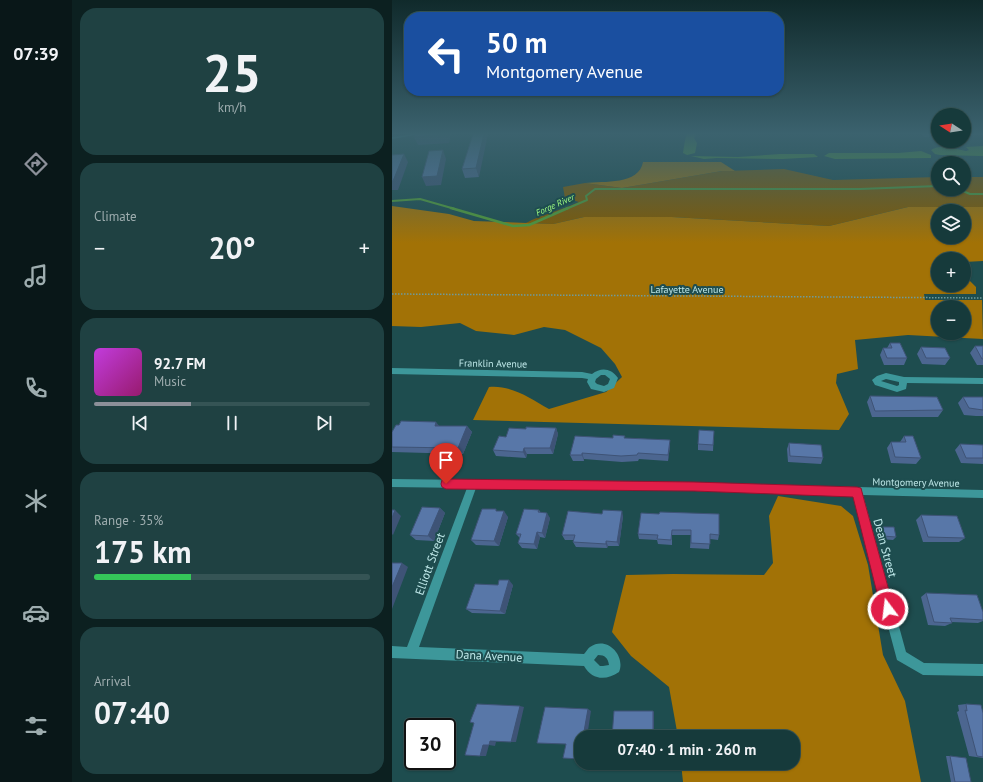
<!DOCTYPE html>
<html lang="en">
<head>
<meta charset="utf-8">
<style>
	:root { --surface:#163a3b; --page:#1f4142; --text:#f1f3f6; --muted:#9eadaf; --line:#355455; --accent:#8c9099 }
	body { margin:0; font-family:"PT Sans",sans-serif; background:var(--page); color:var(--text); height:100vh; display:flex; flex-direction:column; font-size:15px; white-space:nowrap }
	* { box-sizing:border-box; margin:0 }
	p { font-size:13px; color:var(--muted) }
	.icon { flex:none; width:22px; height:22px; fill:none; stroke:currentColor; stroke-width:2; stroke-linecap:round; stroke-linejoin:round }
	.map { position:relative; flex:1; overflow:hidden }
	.panel { display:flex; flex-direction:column; gap:8px; padding:8px; background:#0c2020; width:320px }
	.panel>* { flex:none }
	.banner { position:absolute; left:12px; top:12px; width:380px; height:84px; border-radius:16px; box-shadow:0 1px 3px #0004,0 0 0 1px var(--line); background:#1a4fa0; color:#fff; overflow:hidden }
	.needle { width:26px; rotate:282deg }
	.controls { position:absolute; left:539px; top:108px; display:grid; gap:8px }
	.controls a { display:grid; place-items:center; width:40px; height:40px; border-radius:50%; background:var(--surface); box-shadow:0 1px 3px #0004,0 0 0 1px var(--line); font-size:20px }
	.speed { position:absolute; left:12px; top:718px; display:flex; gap:8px; font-size:20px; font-weight:700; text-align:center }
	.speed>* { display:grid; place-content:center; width:52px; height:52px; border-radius:50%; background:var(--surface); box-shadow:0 1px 3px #0004,0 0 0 1px var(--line); line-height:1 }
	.speed .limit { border:2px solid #111; border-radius:6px; background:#fff; color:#111 }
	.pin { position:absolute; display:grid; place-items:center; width:34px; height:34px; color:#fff; margin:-41px -17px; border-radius:50% 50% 50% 0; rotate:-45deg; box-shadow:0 0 4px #0007 }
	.pin .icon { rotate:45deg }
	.me { position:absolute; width:44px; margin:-22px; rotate:345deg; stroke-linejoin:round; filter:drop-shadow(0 0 3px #0008) }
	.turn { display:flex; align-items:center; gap:14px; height:84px; padding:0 16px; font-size:18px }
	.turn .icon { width:52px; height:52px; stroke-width:2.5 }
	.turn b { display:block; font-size:28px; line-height:34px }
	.big { font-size:30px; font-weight:700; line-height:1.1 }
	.panel .card { flex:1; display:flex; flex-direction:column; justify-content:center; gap:6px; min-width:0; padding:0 14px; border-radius:16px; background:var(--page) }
	.panel .dial { align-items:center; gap:0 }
	.dial b { font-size:52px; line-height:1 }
	.song { display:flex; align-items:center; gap:12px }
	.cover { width:48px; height:48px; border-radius:6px; background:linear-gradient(135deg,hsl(290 70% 55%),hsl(320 70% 35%)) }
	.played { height:4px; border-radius:2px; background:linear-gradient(90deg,var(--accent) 35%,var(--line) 35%) }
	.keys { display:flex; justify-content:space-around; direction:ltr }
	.heat { display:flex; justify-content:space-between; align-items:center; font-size:22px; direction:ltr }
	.charge { height:6px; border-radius:3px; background:linear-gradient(90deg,#34c759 35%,var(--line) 0) }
	.trip { position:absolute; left:182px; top:730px; width:226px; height:40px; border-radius:16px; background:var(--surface); box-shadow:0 1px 3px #0004,0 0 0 1px var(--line); font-weight:700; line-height:40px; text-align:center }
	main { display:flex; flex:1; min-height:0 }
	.tab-bar { display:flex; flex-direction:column; width:72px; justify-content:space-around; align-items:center; background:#091718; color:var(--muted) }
	.tab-bar .icon { width:28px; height:28px }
	.tab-bar .current { color:var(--accent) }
	.tab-bar b { font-size:18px; color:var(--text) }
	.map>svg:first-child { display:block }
	.green { fill:#825a00 }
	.forest { fill:#a27206; fill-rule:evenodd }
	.water { fill:#509939 }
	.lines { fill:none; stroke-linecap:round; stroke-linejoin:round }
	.stream-far1 { stroke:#509939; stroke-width:2 }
	.stream { stroke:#509939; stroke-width:2.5 }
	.path { stroke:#6f9b9c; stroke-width:1.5; stroke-dasharray:1.5 1.5; stroke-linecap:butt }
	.service { fill:#3d979a; fill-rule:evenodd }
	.minor { fill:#3d979a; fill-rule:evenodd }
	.wall { fill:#4c6690 }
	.shaded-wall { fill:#3e5376 }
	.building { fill:#5877a8; stroke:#3e5376 }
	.route { fill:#e11d48; stroke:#92132f }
	.labels { text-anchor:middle; stroke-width:4; stroke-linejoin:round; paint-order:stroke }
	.far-water-label { font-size:9px; font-style:italic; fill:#9efb82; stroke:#1e4d4f }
	.street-label { font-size:10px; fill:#bfe8e9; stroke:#1e4d4f }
	.near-street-label { font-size:12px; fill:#bfe8e9; stroke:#1e4d4f }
</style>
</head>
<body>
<main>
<nav class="tab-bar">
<b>07:39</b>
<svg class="icon current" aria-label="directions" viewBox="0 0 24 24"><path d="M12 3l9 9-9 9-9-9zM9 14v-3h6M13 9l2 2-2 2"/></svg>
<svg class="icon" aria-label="music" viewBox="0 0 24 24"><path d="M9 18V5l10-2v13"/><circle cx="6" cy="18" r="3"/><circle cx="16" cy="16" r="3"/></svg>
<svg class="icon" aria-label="phone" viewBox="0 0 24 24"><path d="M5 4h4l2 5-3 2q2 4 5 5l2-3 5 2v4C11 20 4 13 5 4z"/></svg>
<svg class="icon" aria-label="climate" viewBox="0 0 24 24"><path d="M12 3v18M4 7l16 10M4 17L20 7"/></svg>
<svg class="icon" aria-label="car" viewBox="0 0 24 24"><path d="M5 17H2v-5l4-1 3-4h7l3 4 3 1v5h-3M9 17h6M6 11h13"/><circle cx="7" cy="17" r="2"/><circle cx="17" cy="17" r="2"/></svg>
<svg class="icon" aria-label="filters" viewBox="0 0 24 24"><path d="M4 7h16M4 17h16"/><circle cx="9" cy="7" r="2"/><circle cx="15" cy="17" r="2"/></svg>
</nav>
<section class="panel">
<div class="card dial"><b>25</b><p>km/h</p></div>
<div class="card"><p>Climate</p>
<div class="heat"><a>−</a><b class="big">20°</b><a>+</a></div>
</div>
<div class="card">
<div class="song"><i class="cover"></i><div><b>92.7 FM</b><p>Music</p></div></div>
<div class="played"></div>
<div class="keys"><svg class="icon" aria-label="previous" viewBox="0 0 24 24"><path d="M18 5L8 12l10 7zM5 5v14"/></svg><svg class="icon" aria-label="pause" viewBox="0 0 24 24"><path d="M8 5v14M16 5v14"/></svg><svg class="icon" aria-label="next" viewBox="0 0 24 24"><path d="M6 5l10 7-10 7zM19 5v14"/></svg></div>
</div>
<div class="card"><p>Range · 35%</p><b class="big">175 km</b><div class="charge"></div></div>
<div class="card"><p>Arrival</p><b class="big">07:40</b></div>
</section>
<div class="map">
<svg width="591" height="782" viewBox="0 0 591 782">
	<rect width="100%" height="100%" fill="#1e4d4f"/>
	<!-- green -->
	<path class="green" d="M392 169 441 180 546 177V189H572V177H591V207H516L437 226 280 217H192L161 224 134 223C151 214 170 210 187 202L173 198 171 187 193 183 230 188 330 171Z"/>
	<!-- forest -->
	<path class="forest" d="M251 162H329L343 171H330L230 188 193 183C212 181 247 185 251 162Z
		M0 206 57 214 82 221 161 224 192 217H280L437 226 516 207H591V261L572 262V259H546V285H572V275L584 287V294H532L533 300H590L591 339 516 335 463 340 466 369 445 374 444 383 457 414 447 430 81 420 97 387C120 385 138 398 157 409L214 392 230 377 223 364 209 348 173 330 152 327 122 335 84 331 68 323 29 327 0 326ZM546 211H572V237H546ZM546 307H572V333H546Z
		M386 496 449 506 461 516 476 565 491 655 513 701 529 782H291L289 763H401V737H286L277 687 239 656 220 632 234 575 281 574 372 575 381 563 377 516Z"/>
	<!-- water -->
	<path class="water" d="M295 134H304L302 138 305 143 303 153 295 155 291 153C292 148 293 137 295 134Z
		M591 146V156L548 155 543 154 539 150C550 143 562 149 574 151L577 150 574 147Z
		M529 151 539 155V158L443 159 432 156 437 153H506Z
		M388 154H422L426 157 390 159 325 158 312 159 299 156 346 157Z"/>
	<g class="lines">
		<!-- stream-far1 -->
		<path class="stream-far1" d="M566 189 578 194H591
			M0 201 28 199 63 209
			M174 209 195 200 194 196 203 189H468L546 186"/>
		<!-- stream -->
		<path class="stream" d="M59 208 121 226 137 225 176 208"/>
		<!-- path -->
		<path class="path" d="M0 294 591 298"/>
		<!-- service -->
		<path class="service" d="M22 134H29L0 139V137Z"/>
		<!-- minor -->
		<path class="minor" d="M0 368 190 372 200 374C209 367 219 368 226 378L222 388 212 392 199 389 195 382 196 379 190 378 0 374ZM209 375H213L218 379 216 384 212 386 205 384 203 382 204 379Z
			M494 373 512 377 591 378V384L515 383 514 389 505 392 483 385 480 380 485 376ZM494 379 507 382V385L505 386 489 381Z
			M0 479 303 483 591 490V498L471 495 514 652 532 663 591 664V676L531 675 505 660 461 495 303 491 84 488 27 647 192 654C194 652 196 648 198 647 215 635 234 656 227 672 214 681 200 680 192 666L0 658V646L15 647 75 488 0 487ZM206 655C213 655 216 658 217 665L211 666H208L202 660Z"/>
	</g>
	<!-- wall -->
	<path class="wall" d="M529 134H546V136L533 137Z
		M572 134H591V135H572Z
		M78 144 87 177 73 178 70 169Z
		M498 343 515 358 512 365H492L488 355 491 348H495Z
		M583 346H591V365H585L578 353Z
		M529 347 558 358 553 365 530 364 525 354Z
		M478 396 551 410 546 417H480L475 402Z
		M571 397H591V416H584L572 415 566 403Z
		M47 426H75L80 432 71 454 0 452V432Z
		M164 428 166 434 161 454H135L134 458 104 456 101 450 114 437 134 429Z
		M322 431 321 451 306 450V444Z
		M512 436 529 458 524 464 499 463 495 448 499 442H508Z
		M233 438 278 440V446L276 461 247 459 246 461 230 462 192 459V461H181L178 455Z
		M397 443 431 458 429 464 396 462 395 449Z
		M568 444 591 445V464L569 463 563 450Z
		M48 508 53 513 42 541 24 540 18 535Z
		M147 510 149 513 158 518 153 538 148 537 145 549 130 548 126 543 128 538 124 534Z
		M105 511 116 517 107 546 84 545 79 540Z
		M249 513 327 535 326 540 318 539 317 549 298 548 299 535H280V545L266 544 265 540 247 539 246 534Z
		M529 515 573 538 567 542H531L524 520Z
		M231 516 227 546H216L215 548 184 547 181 542 182 540H173L170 535Z
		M489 527 504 537 501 540 489 539 487 529Z
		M106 585H121L113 614 80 613 74 609Z
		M534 593 591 612V621L586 623 559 622 560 623 553 626 536 625 529 597Z
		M574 704 591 713V758L577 756 565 712 567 711 566 705Z
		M554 756H558L579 782H559Z"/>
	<!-- shaded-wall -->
	<path class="shaded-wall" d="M54 134H59L57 143 26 145 22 137Z
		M92 134H96L87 177 84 168Z
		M51 150 54 159 49 185 34 186 30 177Z
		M12 154 16 162 6 190H0V181Z
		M44 422 49 428 43 426Z
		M75 426 80 432 71 454 66 448Z
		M164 428 166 434 161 454 158 448Z
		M278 440V446L276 461V455Z
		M132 448 135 454 134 458 131 452Z
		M190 453 192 459V461L190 455Z
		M48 508 53 513 42 541 36 536Z
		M3 510 9 516 1 535 0 534V518Z
		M112 511 116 517 107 546 102 541Z
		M230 511 231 516 227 546 225 542Z
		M155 513 158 518 153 538 150 533Z
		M145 532 148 537 145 549 142 544Z
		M214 541 216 546 215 548 214 544Z
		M10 563 16 567 0 609V587Z
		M117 580 121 585 113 614 108 611Z
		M128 706 132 707 124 742H119Z
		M196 709 199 711 195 737H191Z
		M261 711 262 712V737H261Z
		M98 741 104 742 103 746 97 745Z
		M91 745H97L94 756H88Z"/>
	<!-- building -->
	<path class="building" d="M23 134H54L22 137Z
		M81 134H92L84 168 70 169Z
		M51 150 45 176 30 177 37 151Z
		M12 154 1 181H0V155Z
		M498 343H508L515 358H495L491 348H500Z
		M583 346H591V359H590Z
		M529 347 553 348 558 358H534Z
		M478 396 545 397 551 410 483 411Z
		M571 397H591V410L577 408Z
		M9 421 44 422 43 426H75L66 448 0 447V432L4 425H7Z
		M134 427 164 428 158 448H132L131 452 101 450 107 436 114 437 117 428 134 429Z
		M307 430 322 431 321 445 306 444Z
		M221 435 233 436 232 438 278 440 276 455 246 453 245 455 229 456 190 453V455H178L183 436 221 438Z
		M512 436H521L529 458 503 457 499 442H514Z
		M397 443 429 445 431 458 398 456Z
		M568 444 591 445V458H574Z
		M30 507 48 508 36 536 18 535Z
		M90 509H104V511H112L102 541 79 540Z
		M132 509 147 510 146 512 155 513 150 533 145 532 142 544 126 543 129 534H124Z
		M0 510H3L0 518Z
		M211 510 230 511 225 542 214 541V544L181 542 183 535H170L176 511 210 514Z
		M268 512 327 514V535L318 534V544L299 543V530H280L279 540 265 539 266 535 246 534 249 513 267 514Z
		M529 515 565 516 573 538 536 537Z
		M489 527H502L504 537 491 536Z
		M0 563H10L0 587Z
		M107 580H117L108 611 74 609 83 584 106 585Z
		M534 593 585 595 591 612V620L558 618 560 623 542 622Z
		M85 704 128 706 119 742 98 741 97 745H91L88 756 73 755 82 723 78 722Z
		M574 704 589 705 591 713V757L585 756 573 710 575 711Z
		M153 707 196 709 191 737H189V752L188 759 171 758 174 744 145 743Z
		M222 711H261V737H220Z
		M558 756 574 758 579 782H563Z"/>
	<!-- sky -->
	<linearGradient id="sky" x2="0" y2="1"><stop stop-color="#102a2b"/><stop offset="0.55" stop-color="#3b626e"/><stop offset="1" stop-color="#3b626e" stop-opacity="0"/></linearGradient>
	<rect width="591" height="243" fill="url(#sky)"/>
	<!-- route -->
	<path class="route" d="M54 479 302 482 465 487 469 488 470 492 502 609 500 614 496 616 491 614 489 609 461 497 302 491 54 489 50 487 49 484 50 480Z"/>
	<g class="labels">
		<!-- far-water labels -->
		<g class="far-water-label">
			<text transform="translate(163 205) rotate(-24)" y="3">Forge River</text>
		</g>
		<!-- street labels -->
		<g class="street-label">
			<text x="295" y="293">Lafayette Avenue</text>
			<text transform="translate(101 363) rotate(1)" y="4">Franklin Avenue</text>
			<text transform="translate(524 482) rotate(1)" y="4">Montgomery Avenue</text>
		</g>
		<!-- near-street labels -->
		<g class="near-street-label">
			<text transform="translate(493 548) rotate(75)" y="4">Dean Street</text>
			<text transform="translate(38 564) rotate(-70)" y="4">Elliott Street</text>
			<text transform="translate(97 656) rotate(3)" y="4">Dana Avenue</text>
		</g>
	</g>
</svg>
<div class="controls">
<a><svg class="needle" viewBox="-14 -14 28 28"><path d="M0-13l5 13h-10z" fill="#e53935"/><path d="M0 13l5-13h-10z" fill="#9eadaf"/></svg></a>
<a><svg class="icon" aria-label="search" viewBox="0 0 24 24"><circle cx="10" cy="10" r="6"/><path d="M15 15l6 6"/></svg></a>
<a><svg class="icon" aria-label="layers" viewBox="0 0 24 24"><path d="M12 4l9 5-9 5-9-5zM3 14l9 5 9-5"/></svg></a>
<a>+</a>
<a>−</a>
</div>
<div class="speed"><div class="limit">30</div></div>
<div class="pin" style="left:54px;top:484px;background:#d93025"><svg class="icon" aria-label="arrive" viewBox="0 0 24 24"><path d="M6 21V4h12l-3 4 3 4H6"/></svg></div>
<svg class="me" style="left:496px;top:609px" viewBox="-20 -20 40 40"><circle r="17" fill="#e11d48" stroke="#fff" stroke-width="3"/><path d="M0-11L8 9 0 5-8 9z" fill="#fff"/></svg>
<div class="trip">07:40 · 1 min · 260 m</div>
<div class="banner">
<div class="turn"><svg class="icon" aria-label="left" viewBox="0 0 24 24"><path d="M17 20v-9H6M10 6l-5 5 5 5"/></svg><div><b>50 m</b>Montgomery Avenue</div></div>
</div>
</div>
</main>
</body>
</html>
